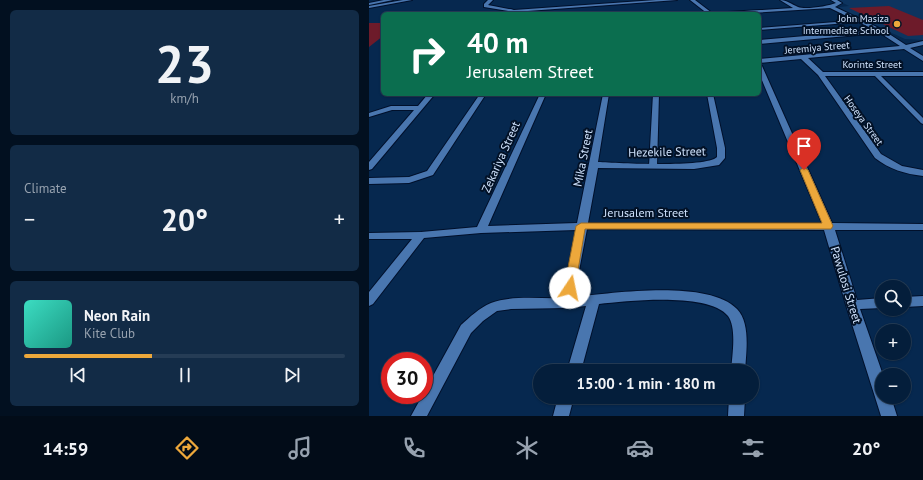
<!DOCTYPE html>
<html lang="en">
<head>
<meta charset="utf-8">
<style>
	:root { --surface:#041e3b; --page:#122b46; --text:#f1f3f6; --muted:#97a2af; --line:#253c55; --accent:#eda83b }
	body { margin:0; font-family:"PT Sans",sans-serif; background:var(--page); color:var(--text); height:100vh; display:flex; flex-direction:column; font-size:15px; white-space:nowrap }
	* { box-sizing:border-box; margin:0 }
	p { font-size:13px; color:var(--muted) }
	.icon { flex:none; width:22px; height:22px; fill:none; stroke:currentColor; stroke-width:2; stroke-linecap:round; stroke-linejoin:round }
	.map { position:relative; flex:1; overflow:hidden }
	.panel { display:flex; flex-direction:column; gap:10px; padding:10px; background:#021020; width:369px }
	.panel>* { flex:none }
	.guide { position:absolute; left:12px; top:12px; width:380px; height:84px; border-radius:6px; box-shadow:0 1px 3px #0004,0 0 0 1px var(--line); background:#0b6e4f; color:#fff; overflow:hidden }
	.controls { position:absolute; left:506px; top:280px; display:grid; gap:8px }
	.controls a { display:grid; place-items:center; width:36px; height:36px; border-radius:50%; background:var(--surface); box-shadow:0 1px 3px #0004,0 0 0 1px var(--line); font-size:20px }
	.speed { position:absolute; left:12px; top:352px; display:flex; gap:8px; font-size:20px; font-weight:700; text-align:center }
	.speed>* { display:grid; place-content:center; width:52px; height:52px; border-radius:50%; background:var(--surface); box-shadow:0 1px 3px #0004,0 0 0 1px var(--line); line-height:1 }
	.speed .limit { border:6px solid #d22; background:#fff; color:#111 }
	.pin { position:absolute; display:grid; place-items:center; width:34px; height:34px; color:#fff; margin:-41px -17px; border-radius:50% 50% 50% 0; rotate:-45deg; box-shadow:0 0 4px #0007 }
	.pin .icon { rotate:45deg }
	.me { position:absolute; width:44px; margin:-22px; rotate:11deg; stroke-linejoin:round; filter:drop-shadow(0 0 3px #0008) }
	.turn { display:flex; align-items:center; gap:14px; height:84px; padding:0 20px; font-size:18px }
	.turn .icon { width:52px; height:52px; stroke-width:2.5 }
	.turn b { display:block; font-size:28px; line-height:34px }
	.big { font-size:30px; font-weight:600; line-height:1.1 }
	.panel .tile { flex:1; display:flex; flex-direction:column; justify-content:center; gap:6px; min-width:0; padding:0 14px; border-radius:6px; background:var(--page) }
	.panel .dial { align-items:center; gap:0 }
	.dial b { font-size:52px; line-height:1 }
	.song { display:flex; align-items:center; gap:12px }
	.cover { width:48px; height:48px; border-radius:6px; background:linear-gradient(135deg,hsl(170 70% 55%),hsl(170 70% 35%)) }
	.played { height:4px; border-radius:2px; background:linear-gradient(90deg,var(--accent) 40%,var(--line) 40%) }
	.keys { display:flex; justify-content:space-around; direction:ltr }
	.heat { display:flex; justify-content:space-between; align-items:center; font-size:22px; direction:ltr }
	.trip { position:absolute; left:164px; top:364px; width:226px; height:40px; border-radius:20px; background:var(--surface); box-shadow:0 1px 3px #0004,0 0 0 1px var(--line); font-weight:600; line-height:40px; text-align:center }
	.menu { display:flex; height:64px; justify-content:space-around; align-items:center; background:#020c18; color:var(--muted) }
	.menu .icon { width:28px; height:28px }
	.menu .current { color:var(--accent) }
	.menu b { font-size:18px; color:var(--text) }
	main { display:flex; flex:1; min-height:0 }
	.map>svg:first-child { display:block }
	.built { fill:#0d345f }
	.green { fill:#6d1b2a }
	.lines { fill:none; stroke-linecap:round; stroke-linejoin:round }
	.service-casing { stroke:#00102b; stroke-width:2 }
	.minor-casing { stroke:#00102b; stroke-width:2 }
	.tertiary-casing { stroke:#00102b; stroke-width:2 }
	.service { fill:#4976af; fill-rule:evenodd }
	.minor { fill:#4976af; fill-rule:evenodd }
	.tertiary { fill:#4976af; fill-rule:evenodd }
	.route { fill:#eda83b; stroke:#9a6d26 }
	.poi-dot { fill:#eda83b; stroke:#021126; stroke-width:1.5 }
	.labels { text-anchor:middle; stroke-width:4; stroke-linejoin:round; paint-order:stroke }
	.far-poi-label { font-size:10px; fill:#cfe2fc; stroke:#021126; text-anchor:end }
	.far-street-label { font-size:10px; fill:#cfe2fc; stroke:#021126 }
	.street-label { font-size:12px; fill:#cfe2fc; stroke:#021126 }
</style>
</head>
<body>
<main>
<section class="panel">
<div class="tile dial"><b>23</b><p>km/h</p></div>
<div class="tile"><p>Climate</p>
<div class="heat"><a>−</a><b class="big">20°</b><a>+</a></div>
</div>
<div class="tile">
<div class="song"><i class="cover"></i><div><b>Neon Rain</b><p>Kite Club</p></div></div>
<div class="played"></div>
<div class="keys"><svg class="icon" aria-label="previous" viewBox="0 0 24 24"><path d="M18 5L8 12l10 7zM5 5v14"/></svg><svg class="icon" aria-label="pause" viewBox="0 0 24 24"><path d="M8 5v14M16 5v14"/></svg><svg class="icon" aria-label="next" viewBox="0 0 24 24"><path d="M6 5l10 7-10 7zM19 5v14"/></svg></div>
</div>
</section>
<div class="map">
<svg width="554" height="416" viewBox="0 0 554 416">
	<rect width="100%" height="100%" fill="#06284f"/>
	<!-- built -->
	<path class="built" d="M468 0H554V40L536 39 470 9 471 7 480 6Z"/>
	<!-- green -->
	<path class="green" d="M520 6 554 20V35L539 36 480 8Z
		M0 23H14V36L0 47Z"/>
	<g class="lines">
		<defs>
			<path id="service" d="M34 0H43L0 8V6Z
				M141 9 144 10 139 14H134Z
				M493 20 491 22 390 30V28Z
				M505 73H509L554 118V124L552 123 505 75Z
				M284 94H290L288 166 284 168 280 166Z"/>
			<path id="minor" d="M119 0H124L119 5 145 10 287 0H308L145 12 115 7V4Z
				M321 0H326L343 13 424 8 411 0C418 0 422 4 429 7 436 10 460 6 467 3L462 0H468L473 3 466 7 514 30 537 45 554 41V45L541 48 554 56V61L535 49 439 58 454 72H554V76H456L512 154 533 166 554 170V176C536 174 520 169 506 158L449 75 432 59 390 63V59L531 46 511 33 390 44V40L506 30 461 8 365 14H339Z
				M390 64 393 66 463 223 554 224V230H466L488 300 513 298V308L491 309 514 375 513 397H522L528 416H512L477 305 455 230 218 229 205 297C244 293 339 279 368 309 382 323 377 354 376 371H362C363 357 368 328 359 316 339 292 259 301 230 304L212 371H198L217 306 198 308 142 309 128 311 114 321 102 333 58 416H42L92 325C101 317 110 308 122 303 143 295 171 299 193 298L207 230 112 233 55 238 4 304 0 306V292L43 239H0V233L52 232 108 227 171 94H177L119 226 208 223 234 94H240L229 162C249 163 337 168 348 157V148L338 94H344L356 148V158L350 165 325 169 229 168 219 223H453L390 73Z
				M59 94H66L3 169 0 170V162L45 110H23L0 117V113L22 106H49Z
				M111 94H117L64 175 40 183 0 184V178L40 177 58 171Z
				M554 296V306L535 307V297Z
				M189 397H205L200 416H184Z
				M360 397H376L375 416H359Z"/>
			<path id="tertiary" d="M15 0H24L0 5V3Z"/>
		</defs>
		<!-- service casing -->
		<use href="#service" class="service-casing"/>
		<!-- minor casing -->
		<use href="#minor" class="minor-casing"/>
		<!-- tertiary casing -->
		<use href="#tertiary" class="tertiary-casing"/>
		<!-- service -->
		<use href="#service" class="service"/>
		<!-- minor -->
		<use href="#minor" class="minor"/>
		<!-- tertiary -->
		<use href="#tertiary" class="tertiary"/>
	</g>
	<!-- route -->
	<path class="route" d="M435 167 439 170 464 226 462 229H216L206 288 205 290H197L195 288 207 226 212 223H453L431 170Z"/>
	<!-- markers -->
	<circle class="poi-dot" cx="528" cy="24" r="4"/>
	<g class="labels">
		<!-- far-poi labels -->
		<g class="far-poi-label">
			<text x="520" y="22">John Masiza<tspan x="520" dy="12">Intermediate School</tspan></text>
		</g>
		<!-- far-street labels -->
		<g class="far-street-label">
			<text transform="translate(448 47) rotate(-5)" y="4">Jeremiya Street</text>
			<text x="503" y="68">Korinte Street</text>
			<text transform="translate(495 120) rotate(54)" y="4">Hoseya Street</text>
		</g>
		<!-- street labels -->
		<g class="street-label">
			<text transform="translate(298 152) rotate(-1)" y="4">Hezekile Street</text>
			<text transform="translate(132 157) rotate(-66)" y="4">Zekariya Street</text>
			<text transform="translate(214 158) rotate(-79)" y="4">Mika Street</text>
			<text x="277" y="217">Jerusalem Street</text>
			<text transform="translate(477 285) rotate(73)" y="4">Pawulosi Street</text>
		</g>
	</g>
</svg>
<div class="controls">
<a><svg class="icon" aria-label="search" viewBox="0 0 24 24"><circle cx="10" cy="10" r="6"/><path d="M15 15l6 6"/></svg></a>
<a>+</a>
<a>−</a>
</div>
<div class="speed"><div class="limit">30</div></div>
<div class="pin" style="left:435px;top:170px;background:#d93025"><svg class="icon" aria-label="arrive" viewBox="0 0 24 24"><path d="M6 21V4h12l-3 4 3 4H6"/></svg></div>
<svg class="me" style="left:201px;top:288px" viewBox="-20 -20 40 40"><circle r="19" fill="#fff"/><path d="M0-13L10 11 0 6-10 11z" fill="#eda83b"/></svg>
<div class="trip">15:00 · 1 min · 180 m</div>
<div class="guide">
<div class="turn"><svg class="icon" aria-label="right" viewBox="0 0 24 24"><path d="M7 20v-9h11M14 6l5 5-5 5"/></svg><div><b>40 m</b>Jerusalem Street</div></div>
</div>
</div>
</main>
<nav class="menu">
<b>14:59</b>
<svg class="icon current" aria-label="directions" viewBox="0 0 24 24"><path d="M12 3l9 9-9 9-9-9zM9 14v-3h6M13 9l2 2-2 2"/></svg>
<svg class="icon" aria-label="music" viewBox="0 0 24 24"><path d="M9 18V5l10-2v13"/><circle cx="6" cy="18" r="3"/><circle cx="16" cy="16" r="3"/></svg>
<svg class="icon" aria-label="phone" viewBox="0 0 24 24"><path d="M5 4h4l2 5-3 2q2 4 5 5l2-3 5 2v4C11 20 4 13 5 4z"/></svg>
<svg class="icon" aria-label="climate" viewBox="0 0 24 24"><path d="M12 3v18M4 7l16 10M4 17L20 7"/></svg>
<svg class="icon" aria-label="car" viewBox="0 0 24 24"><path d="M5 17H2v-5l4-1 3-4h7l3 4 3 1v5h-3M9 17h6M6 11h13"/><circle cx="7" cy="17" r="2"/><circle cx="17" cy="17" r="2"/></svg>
<svg class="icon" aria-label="filters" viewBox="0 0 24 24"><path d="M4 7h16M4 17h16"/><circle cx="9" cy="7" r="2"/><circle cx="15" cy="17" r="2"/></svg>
<b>20°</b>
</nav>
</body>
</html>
